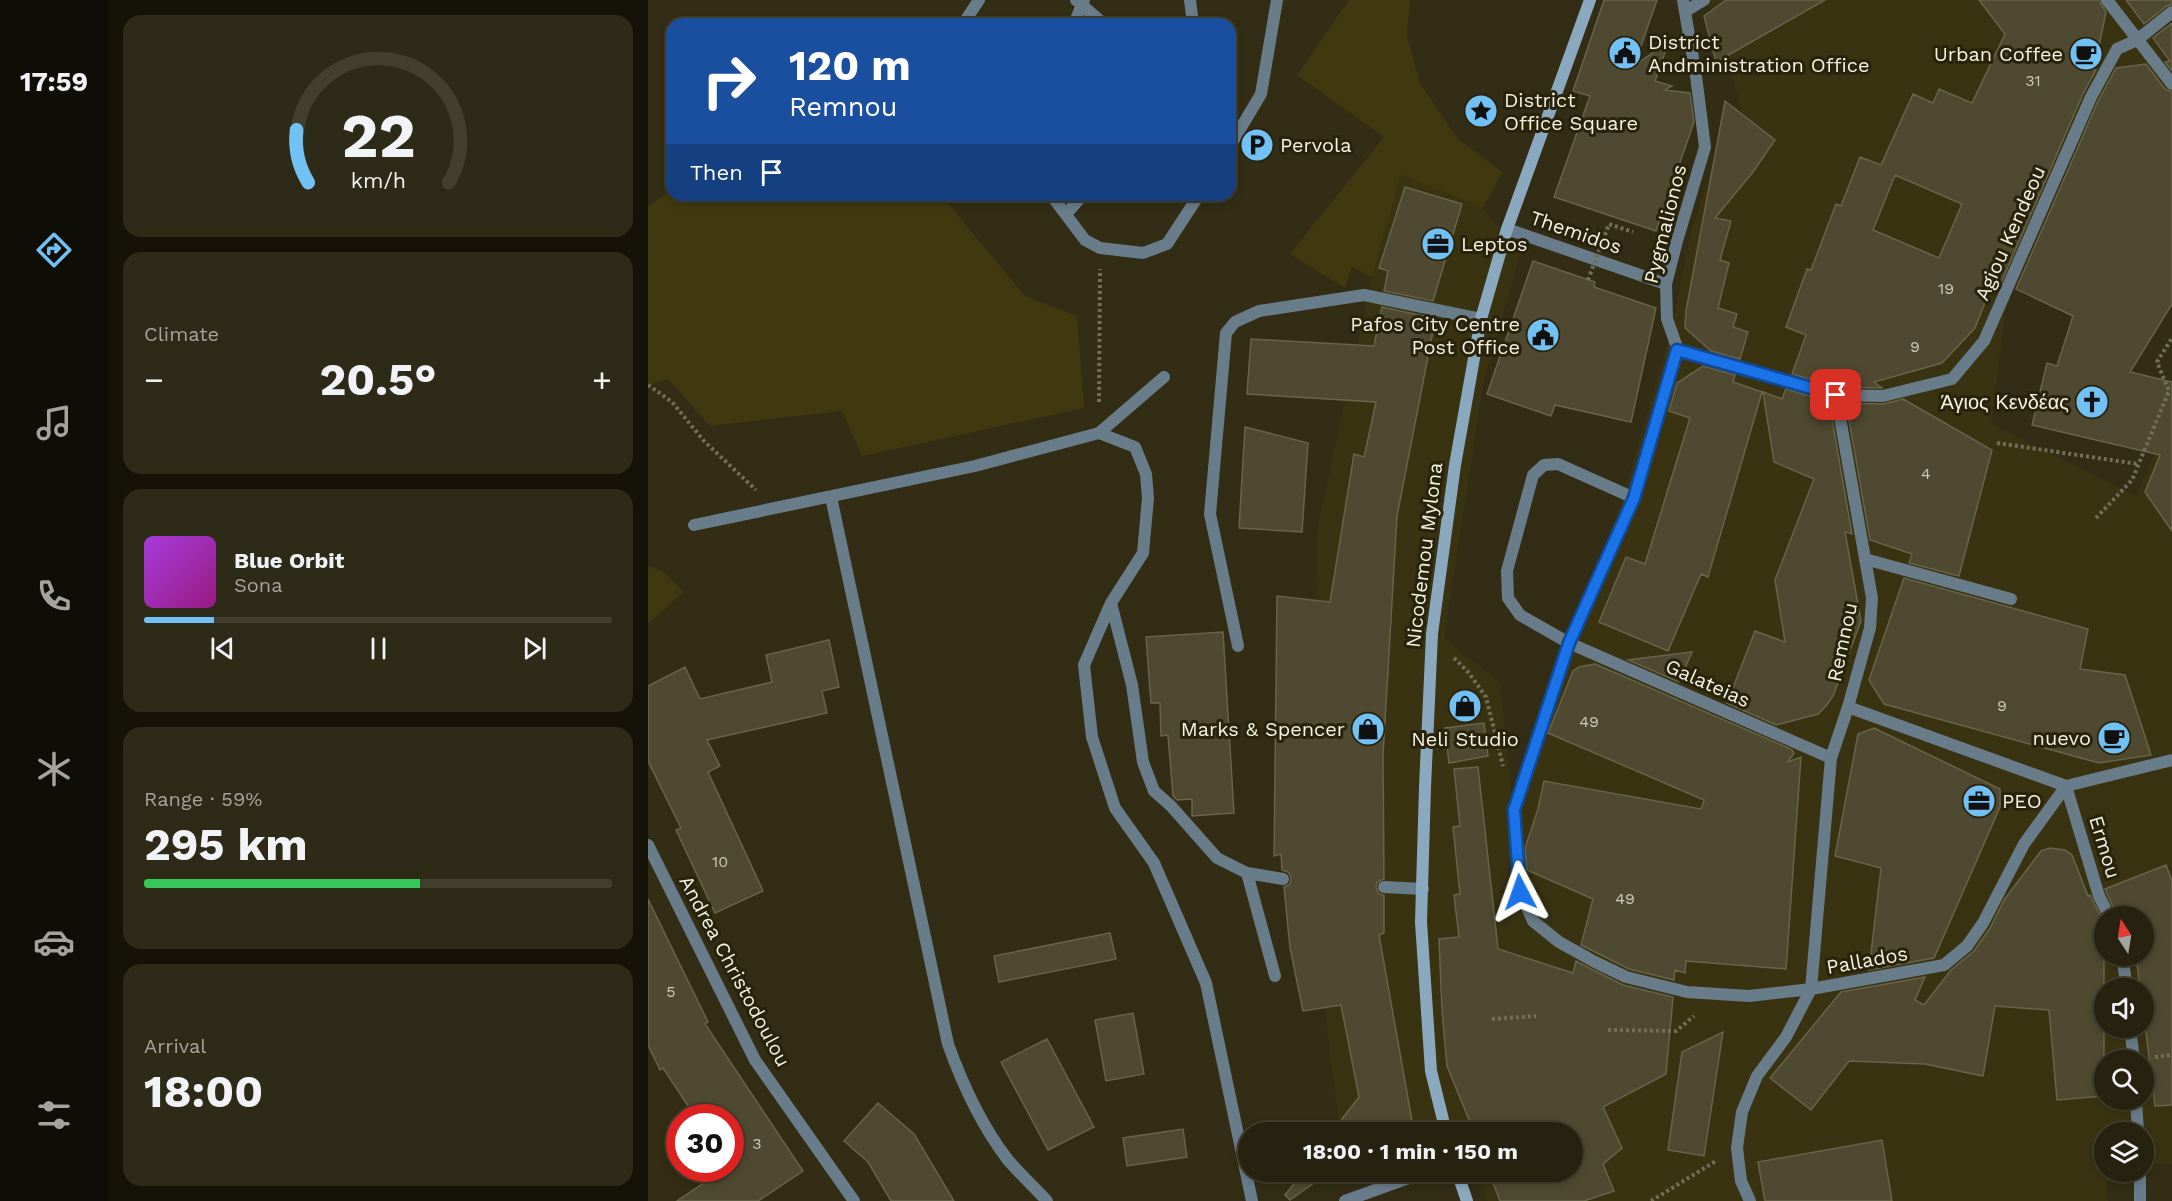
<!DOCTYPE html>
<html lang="en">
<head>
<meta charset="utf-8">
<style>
	:root { --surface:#26220f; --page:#2e2a18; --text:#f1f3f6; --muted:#a4a49e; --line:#423f2f; --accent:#71c1f5 }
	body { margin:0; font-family:"Work Sans",sans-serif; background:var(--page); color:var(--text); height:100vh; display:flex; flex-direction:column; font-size:22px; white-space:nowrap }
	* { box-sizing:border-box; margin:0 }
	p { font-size:20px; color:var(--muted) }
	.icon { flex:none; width:33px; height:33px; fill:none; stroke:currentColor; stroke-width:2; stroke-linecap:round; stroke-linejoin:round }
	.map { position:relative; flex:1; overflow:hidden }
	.drawer { display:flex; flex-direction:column; gap:15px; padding:15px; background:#151308; width:540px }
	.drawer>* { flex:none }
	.hud { position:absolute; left:18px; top:18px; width:570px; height:183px; border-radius:18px; box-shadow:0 3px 9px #0003,0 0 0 2px var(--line); background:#1a4fa0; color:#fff; overflow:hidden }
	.needle { width:39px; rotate:348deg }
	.buttons { position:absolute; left:1446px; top:906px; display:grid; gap:12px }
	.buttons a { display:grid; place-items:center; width:60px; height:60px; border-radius:50%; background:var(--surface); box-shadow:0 3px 9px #0003,0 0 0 2px var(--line); font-size:30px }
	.speed { position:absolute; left:18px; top:1104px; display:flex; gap:12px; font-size:30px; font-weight:700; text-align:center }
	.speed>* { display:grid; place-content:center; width:78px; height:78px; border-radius:50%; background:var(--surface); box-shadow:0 3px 9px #0003,0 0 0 2px var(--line); line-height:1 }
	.speed .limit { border:9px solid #d22; background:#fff; color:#111 }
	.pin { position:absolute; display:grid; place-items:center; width:51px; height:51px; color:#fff; margin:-26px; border-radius:12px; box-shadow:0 3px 9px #0006 }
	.me { position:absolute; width:66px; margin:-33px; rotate:356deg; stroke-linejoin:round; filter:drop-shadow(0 0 4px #0008) }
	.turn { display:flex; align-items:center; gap:21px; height:126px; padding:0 24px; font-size:27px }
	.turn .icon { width:78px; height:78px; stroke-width:2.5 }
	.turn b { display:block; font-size:42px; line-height:51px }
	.then { display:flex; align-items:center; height:57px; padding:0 24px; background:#0003; gap:12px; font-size:22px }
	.big { font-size:45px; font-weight:700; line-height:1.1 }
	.drawer .widget { flex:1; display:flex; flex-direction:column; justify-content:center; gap:9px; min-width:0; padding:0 21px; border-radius:18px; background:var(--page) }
	.drawer .dial { align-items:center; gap:0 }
	.dial svg { height:156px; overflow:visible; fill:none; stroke:var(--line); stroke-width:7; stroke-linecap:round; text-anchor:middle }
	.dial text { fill:var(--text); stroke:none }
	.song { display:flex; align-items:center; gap:18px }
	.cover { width:72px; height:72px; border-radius:9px; background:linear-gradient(135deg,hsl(280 70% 55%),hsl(310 70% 35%)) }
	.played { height:6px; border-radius:3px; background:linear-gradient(90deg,var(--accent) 15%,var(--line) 15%) }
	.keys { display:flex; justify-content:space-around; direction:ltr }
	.heat { display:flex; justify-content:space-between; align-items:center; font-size:33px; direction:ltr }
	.charge { height:9px; border-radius:4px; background:linear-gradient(90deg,#34c759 59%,var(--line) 0) }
	.trip { position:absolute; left:590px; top:1122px; width:345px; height:60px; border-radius:30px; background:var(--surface); box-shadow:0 3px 9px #0003,0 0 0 2px var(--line); font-weight:700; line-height:60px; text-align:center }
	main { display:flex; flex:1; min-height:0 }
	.menu { display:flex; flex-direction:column; width:108px; justify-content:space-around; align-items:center; background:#0f0e06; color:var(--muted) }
	.menu .icon { width:42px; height:42px }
	.menu .current { color:var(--accent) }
	.menu b { font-size:27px; color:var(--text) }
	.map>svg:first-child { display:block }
	.built { fill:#393312; fill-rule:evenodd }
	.green { fill:#403910 }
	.building { fill:#4e4930; stroke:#686449; stroke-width:1.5; fill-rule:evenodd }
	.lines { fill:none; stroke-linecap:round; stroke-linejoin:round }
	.path { stroke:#726e58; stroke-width:4; stroke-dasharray:3 3; stroke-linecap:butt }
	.lane { stroke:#697c89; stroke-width:12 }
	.street { stroke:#697c89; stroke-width:12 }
	.secondary { stroke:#8ba9be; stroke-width:12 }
	.path-bridge { stroke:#726e58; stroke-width:4; stroke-dasharray:3 3; stroke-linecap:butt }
	.route-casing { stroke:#114b97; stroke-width:15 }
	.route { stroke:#1a73e8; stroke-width:10 }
	.labels { text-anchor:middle; stroke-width:6; stroke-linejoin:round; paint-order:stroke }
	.number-label { font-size:16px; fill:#cac8b6 }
	.poi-label { font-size:20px; fill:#f4f2e3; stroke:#28230a; text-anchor:start }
	.street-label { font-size:20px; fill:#f4f2e3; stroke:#28230a }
</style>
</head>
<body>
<main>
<nav class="menu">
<b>17:59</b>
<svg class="icon current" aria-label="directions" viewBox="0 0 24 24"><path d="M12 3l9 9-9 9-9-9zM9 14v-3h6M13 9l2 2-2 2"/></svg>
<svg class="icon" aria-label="music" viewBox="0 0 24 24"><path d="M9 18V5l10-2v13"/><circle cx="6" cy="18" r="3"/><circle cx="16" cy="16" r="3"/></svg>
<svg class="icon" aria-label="phone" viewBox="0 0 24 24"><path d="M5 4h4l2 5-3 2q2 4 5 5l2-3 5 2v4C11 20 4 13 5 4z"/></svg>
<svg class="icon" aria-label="climate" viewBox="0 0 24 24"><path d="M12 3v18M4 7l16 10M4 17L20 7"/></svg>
<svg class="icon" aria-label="car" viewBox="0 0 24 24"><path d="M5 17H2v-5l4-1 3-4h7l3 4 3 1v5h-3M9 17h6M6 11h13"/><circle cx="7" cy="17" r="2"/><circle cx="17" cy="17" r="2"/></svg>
<svg class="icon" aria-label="filters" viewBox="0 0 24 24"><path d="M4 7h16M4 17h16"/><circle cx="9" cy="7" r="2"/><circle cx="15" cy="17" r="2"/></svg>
</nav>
<section class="drawer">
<div class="widget dial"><svg viewBox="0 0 100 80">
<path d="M14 69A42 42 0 1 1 86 69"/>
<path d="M14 69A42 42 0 0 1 8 42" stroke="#71c1f5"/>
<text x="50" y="56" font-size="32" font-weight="700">22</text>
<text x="50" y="72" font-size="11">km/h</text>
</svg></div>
<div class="widget"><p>Climate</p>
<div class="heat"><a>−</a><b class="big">20.5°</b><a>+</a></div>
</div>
<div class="widget">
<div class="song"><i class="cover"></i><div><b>Blue Orbit</b><p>Sona</p></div></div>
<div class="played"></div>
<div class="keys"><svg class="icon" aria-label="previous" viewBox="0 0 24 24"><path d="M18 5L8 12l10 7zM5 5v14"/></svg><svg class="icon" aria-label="pause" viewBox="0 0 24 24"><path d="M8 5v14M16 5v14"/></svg><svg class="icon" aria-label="next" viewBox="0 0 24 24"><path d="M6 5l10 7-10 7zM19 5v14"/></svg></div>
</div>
<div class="widget"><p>Range · 59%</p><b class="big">295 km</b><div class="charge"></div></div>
<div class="widget"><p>Arrival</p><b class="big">18:00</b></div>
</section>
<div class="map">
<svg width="1524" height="1201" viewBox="0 0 1524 1201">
	<rect width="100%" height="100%" fill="#322d14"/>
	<!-- built -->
	<path class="built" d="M1055 0H1524V19L1504 39 1524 64V225L1446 146 1412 141 1420 148 1362 275 1343 424 1488 496 1524 412V1164L1496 1163V1132H1456V1172H1458L1460 1201H839L829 1172H924V1132H704L690 1117 661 885 670 524 724 277 753 175 835 208 873 253 835 385 796 638 852 683 865 809 951 578 1021 337 1043 232 1064 168 1102 143 1071 27 1063 9ZM1456 916H1496V956H1456ZM1456 988H1496V1028H1456ZM1456 1060H1496V1100H1456Z"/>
	<!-- green -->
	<path class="green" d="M701 0H762L759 36 772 83 810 139 854 172 835 208 753 175 724 277 704 267 697 288 642 254 736 137 649 75Z
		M24 189V195H293L377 296 429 316 436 408 214 456 194 411 62 426 20 379 0 385V207Z
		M0 566 14 571 36 592 0 624Z"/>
	<!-- building -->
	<path class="building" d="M956 0H1009L986 66 1021 41 1007 81 1024 86 1017 90 1042 93 1046 122 1008 231 906 197 942 96 925 91Z
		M1078 0H1177L1068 62 1056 16Z
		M1331 0H1451L1458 12 1446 70H1448L1435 94 1353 283 1346 280 1327 328 1294 363 1226 382 1234 388 1189 387 1144 374 1158 335 1138 327 1159 269 1163 270 1188 204 1193 206 1212 157 1233 165 1265 94 1285 103 1291 89 1324 103 1357 34ZM1247 175 1314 204 1291 258 1225 230Z
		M1478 0H1524V4L1519 6 1496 24Z
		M1524 23V71L1517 62 1522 61 1505 38Z
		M1498 64 1517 89 1524 92V304L1482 372 1524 382V531L1497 492 1512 455 1384 425 1399 363 1409 366 1425 316 1368 289 1450 101 1468 68Z
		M1077 101 1127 140 1105 172 1067 218 1083 221 1072 260 1081 263 1070 308 1089 314 1085 327 1100 332 1092 359 1063 351 1037 328 1038 311Z
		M757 187 814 204 785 301 736 291 740 271 731 268Z
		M885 261 947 282 946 287 1008 308 983 422 907 405 903 416 839 394Z
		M734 307 780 317 787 321 749 516 735 756 736 879 729 882 728 887 731 894 736 895V933L731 935 766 1132H684L711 1097 693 1005 655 1011 642 948 636 887 642 884 643 877 640 872 634 870 633 854 626 856 629 596 682 602 706 454 716 457 728 402 599 394 603 339 726 346Z
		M1055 366 1087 375 1085 382 1114 392 1060 577 1053 574 1020 651 951 622 978 557 997 564 1042 418 1021 411 1029 383Z
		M1138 389 1181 402 1204 534 1197 532 1213 621 1185 696 1178 706 1170 714 1128 725 1079 703 1107 631 1137 642 1127 580 1166 479 1126 462 1115 392 1134 399Z
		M1255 399 1344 450 1311 576 1261 563 1264 554 1222 540 1198 403 1235 404Z
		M597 427 660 443 654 532 591 528Z
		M1256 578 1440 629 1432 669 1477 675 1503 755 1451 763 1236 704 1221 680Z
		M575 632 586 813 544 816V799L529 800 525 796 520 735 513 736 512 703H503L498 637Z
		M181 640 191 687 174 691 179 713 59 740 72 766 60 772 115 891 67 913 28 830 33 828 0 761V686L37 667 52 699 124 682 118 655Z
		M1044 652 1031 682 980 660Z
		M947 664 1143 749 1146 753 1140 762 1153 757 1138 969 1038 961 1037 973 1027 970 1026 980 981 969 933 945 945 899 879 870 877 848 890 809 896 781 1053 809 1056 800 900 733 925 671 931 667Z
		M836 723 840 756 801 763 797 728Z
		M1226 728 1352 789V807L1286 958 1221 970 1233 868 1187 856 1210 734Z
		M830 767 850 949 925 973 928 961 975 985 1025 997 1018 1074 955 1107 974 1148 955 1164 966 1191 936 1201H852L841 1172H924V1132H826L799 1066 794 1010 791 939 811 937 806 895 812 894 805 827 812 826 806 769Z
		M1402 848 1417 850 1424 855 1440 896 1442 895 1456 923V1096L1409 1100 1401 1010 1347 1006 1335 1076 1277 1064 1201 1061 1163 1110 1122 1078 1193 992 1277 977 1267 1000 1276 1005 1303 970 1326 951 1342 928 1356 900 1393 851Z
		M1518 865 1524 881V1105L1507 1106 1496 1016V988H1492L1488 956H1496V916H1469L1457 889Z
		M0 899 60 1022 57 1024 155 1171 110 1201H29L78 1168H82V1118H48L15 1068 12 1070 0 1045Z
		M462 933 468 959 351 982 346 956Z
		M485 1013 496 1074 458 1081 447 1020Z
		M1075 1032 1056 1156 1020 1150 1034 1052Z
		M399 1039 446 1127 400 1150 353 1062Z
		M230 1103 266 1134 306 1201H243L220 1162 196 1141Z
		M535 1129 539 1157 479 1166 475 1138Z
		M1234 1140 1244 1201H1117L1110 1162Z
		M655 1172H681L642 1200 637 1195Z"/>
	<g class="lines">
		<!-- path -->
		<path class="path" d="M0 385 24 402 56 441 108 490
			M451 402 452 269
			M1349 443 1490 464
			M1448 518 1484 480 1521 391 1509 362 1524 338
			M806 658 820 672 838 697 855 766
			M844 1019 888 1016
			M960 1030 1028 1031 1046 1016
			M1507 1057 1524 1055
			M1003 1201 1068 1161"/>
		<!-- lane -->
		<path class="lane" d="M428 0 456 24
			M542 0 545 24
			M315 24 331 0
			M426 24 436 0
			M582 146 613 94 629 0
			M403 195 437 240 452 248 495 253 519 244 551 195
			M418 214 435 195
			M451 433 487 447 498 474 500 498 495 553 463 603 436 665 444 737 467 808 506 863 558 983 604 1201
			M1217 559 1363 599
			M463 603 484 685 495 762 506 791 523 806 569 858 599 873 627 976
			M921 643 872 615 860 598 859 571 885 475 896 465 910 464 986 498
			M590 646 562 514 578 333 587 322 611 311 716 295 833 319
			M599 873 635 879
			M736 887 775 889"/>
		<!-- street -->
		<path class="street" d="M1035 0 1048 76 1057 147 1029 241 1018 284 1019 319 1030 350 986 498 921 643 866 810 872 892 885 921 911 942 947 962 978 977 1039 992 1101 996 1163 989 1296 965 1319 946 1335 923 1376 844 1418 786
			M1459 0 1524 84
			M1038 11 1056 0
			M859 229 1018 284
			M1030 350 1188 395 1235 396 1304 379 1336 341 1443 97 1469 49 1489 40 1524 12
			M183 497 300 1044C315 1086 333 1125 360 1160 372 1174 386 1187 399 1201
			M46 525 327 466 451 433 516 377
			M921 643 1183 758
			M1200 707 1418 786 1524 760
			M1418 786 1451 896 1461 916
			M0 845 107 1060 206 1201
			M1474 956 1479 988
			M1482 1028 1486 1060
			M1488 1100 1490 1132
			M697 1201 777 1172
			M1102 1201 1093 1181 1089 1148 1094 1112 1109 1076 1138 1037 1163 989 1183 758 1200 707 1222 628 1224 598 1188 395
			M1492 1201V1172"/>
		<!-- secondary -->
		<path class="secondary" d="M798 1132 783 1071 773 922 777 787 784 634 807 465 833 319 859 229 942 0
			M809 1172 819 1201"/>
		<!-- path-bridge -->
		<path class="path-bridge" d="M940 280 961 224 985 232"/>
	</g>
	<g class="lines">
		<defs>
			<path id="route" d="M872 892 866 810 921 643 986 498 1029 350 1188 395"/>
		</defs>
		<!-- route casing -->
		<use href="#route" class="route-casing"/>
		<!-- route -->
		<use href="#route" class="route"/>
	</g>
	<!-- icons -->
	<defs>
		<symbol id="civic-disc" viewBox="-11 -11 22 22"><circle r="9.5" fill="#71c1f5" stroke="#28230a"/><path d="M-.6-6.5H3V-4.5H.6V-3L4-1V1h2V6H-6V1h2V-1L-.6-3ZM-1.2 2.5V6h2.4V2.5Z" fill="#111"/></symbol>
		<symbol id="cafe-disc" viewBox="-11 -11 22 22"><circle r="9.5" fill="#71c1f5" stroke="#28230a"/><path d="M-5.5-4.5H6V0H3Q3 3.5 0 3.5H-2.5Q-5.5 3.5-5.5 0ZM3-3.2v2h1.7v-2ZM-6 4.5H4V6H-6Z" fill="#111"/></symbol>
		<symbol id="sight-disc" viewBox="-11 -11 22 22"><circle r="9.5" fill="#71c1f5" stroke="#28230a"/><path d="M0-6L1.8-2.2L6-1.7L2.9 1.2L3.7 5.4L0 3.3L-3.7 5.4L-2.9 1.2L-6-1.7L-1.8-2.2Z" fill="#111"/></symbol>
		<symbol id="parking-disc" viewBox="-11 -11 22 22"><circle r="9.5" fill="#71c1f5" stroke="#28230a"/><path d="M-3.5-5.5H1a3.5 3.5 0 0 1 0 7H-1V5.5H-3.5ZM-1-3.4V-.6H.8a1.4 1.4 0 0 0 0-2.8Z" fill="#111"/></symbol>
		<symbol id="office-disc" viewBox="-11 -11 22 22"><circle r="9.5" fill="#71c1f5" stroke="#28230a"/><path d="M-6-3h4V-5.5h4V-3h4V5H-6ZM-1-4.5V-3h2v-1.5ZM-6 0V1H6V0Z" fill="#111"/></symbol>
		<symbol id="church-disc" viewBox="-11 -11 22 22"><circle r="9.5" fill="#71c1f5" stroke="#28230a"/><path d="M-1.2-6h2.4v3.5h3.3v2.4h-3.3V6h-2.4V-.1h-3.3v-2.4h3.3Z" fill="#111"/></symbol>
		<symbol id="shop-disc" viewBox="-11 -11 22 22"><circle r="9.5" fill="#71c1f5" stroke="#28230a"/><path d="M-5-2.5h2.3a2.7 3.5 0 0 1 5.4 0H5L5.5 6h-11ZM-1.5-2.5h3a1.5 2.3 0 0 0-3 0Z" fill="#111"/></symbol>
	</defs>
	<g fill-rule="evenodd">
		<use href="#civic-disc" x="958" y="34" width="38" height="38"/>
		<use href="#cafe-disc" x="1419" y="35" width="38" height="38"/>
		<use href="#sight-disc" x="814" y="92" width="38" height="38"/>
		<use href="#parking-disc" x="590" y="126" width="38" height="38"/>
		<use href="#office-disc" x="771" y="225" width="38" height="38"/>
		<use href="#civic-disc" x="876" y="316" width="38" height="38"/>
		<use href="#church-disc" x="1425" y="383" width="38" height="38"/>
		<use href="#shop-disc" x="798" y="687" width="38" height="38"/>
		<use href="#shop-disc" x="701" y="710" width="38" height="38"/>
		<use href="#cafe-disc" x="1447" y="719" width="38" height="38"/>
		<use href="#office-disc" x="1312" y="782" width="38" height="38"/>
	</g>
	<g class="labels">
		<!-- number labels -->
		<g class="number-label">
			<text x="1385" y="86">31</text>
			<text x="1298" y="294">19</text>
			<text x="1267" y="352">9</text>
			<text x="1278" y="479">4</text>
			<text x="1354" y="711">9</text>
			<text x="941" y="727">49</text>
			<text x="72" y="867">10</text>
			<text x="977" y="904">49</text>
			<text x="23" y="997">5</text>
			<text x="109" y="1149">3</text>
		</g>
		<!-- poi labels -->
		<g class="poi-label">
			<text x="1000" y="49">District<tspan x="1000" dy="23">Andministration Office</tspan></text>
			<text x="1415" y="61" text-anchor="end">Urban Coffee</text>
			<text x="856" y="107">District<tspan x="856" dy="23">Office Square</tspan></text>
			<text x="632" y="152">Pervola</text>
			<text x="813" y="251">Leptos</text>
			<text x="872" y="331" text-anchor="end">Pafos City Centre<tspan x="872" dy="23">Post Office</tspan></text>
			<text x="1421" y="409" text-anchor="end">Άγιος Κενδέας</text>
			<text x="697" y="736" text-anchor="end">Marks &amp; Spencer</text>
			<text x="1443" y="745" text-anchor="end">nuevo</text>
			<text x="817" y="746" text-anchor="middle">Neli Studio</text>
			<text x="1354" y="808">PEO</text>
		</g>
		<!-- street labels -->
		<g class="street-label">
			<text transform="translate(1017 224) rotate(-76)" y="7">Pygmalionos</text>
			<text transform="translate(928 232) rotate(19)" y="7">Themidos</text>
			<text transform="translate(1362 233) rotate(-66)" y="7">Agiou Kendeou</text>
			<text transform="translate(776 555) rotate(-83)" y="7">Nicodemou Mylona</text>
			<text transform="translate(1194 642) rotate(-78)" y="7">Remnou</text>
			<text transform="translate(1060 683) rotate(24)" y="7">Galateias</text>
			<text transform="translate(1457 847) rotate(73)" y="7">Ermou</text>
			<text transform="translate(1219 960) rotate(-10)" y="7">Pallados</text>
			<text transform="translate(87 971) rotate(62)" y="7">Andrea Christodoulou</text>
		</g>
	</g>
</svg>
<div class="buttons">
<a><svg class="needle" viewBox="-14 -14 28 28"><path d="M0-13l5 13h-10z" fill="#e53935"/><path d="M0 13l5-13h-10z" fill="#a4a49e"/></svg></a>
<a><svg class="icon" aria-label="sound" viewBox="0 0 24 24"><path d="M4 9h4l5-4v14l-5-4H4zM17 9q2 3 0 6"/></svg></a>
<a><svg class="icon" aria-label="search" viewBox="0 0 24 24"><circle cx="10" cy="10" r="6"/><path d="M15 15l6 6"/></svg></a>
<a><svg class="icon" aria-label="layers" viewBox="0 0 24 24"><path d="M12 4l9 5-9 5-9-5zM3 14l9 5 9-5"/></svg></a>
</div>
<div class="speed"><div class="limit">30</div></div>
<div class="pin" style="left:1188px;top:395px;background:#d93025"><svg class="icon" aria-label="arrive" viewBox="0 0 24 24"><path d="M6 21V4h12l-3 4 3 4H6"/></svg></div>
<svg class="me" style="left:872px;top:892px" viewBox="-20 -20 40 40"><path d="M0-17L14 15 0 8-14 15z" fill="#1a73e8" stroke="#fff" stroke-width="4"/></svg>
<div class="trip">18:00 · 1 min · 150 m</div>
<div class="hud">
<div class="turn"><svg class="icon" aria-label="right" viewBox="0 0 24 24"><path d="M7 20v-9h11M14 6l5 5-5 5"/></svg><div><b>120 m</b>Remnou</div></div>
<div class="then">Then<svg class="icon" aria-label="arrive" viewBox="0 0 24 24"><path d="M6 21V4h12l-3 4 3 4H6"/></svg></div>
</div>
</div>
</main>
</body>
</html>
